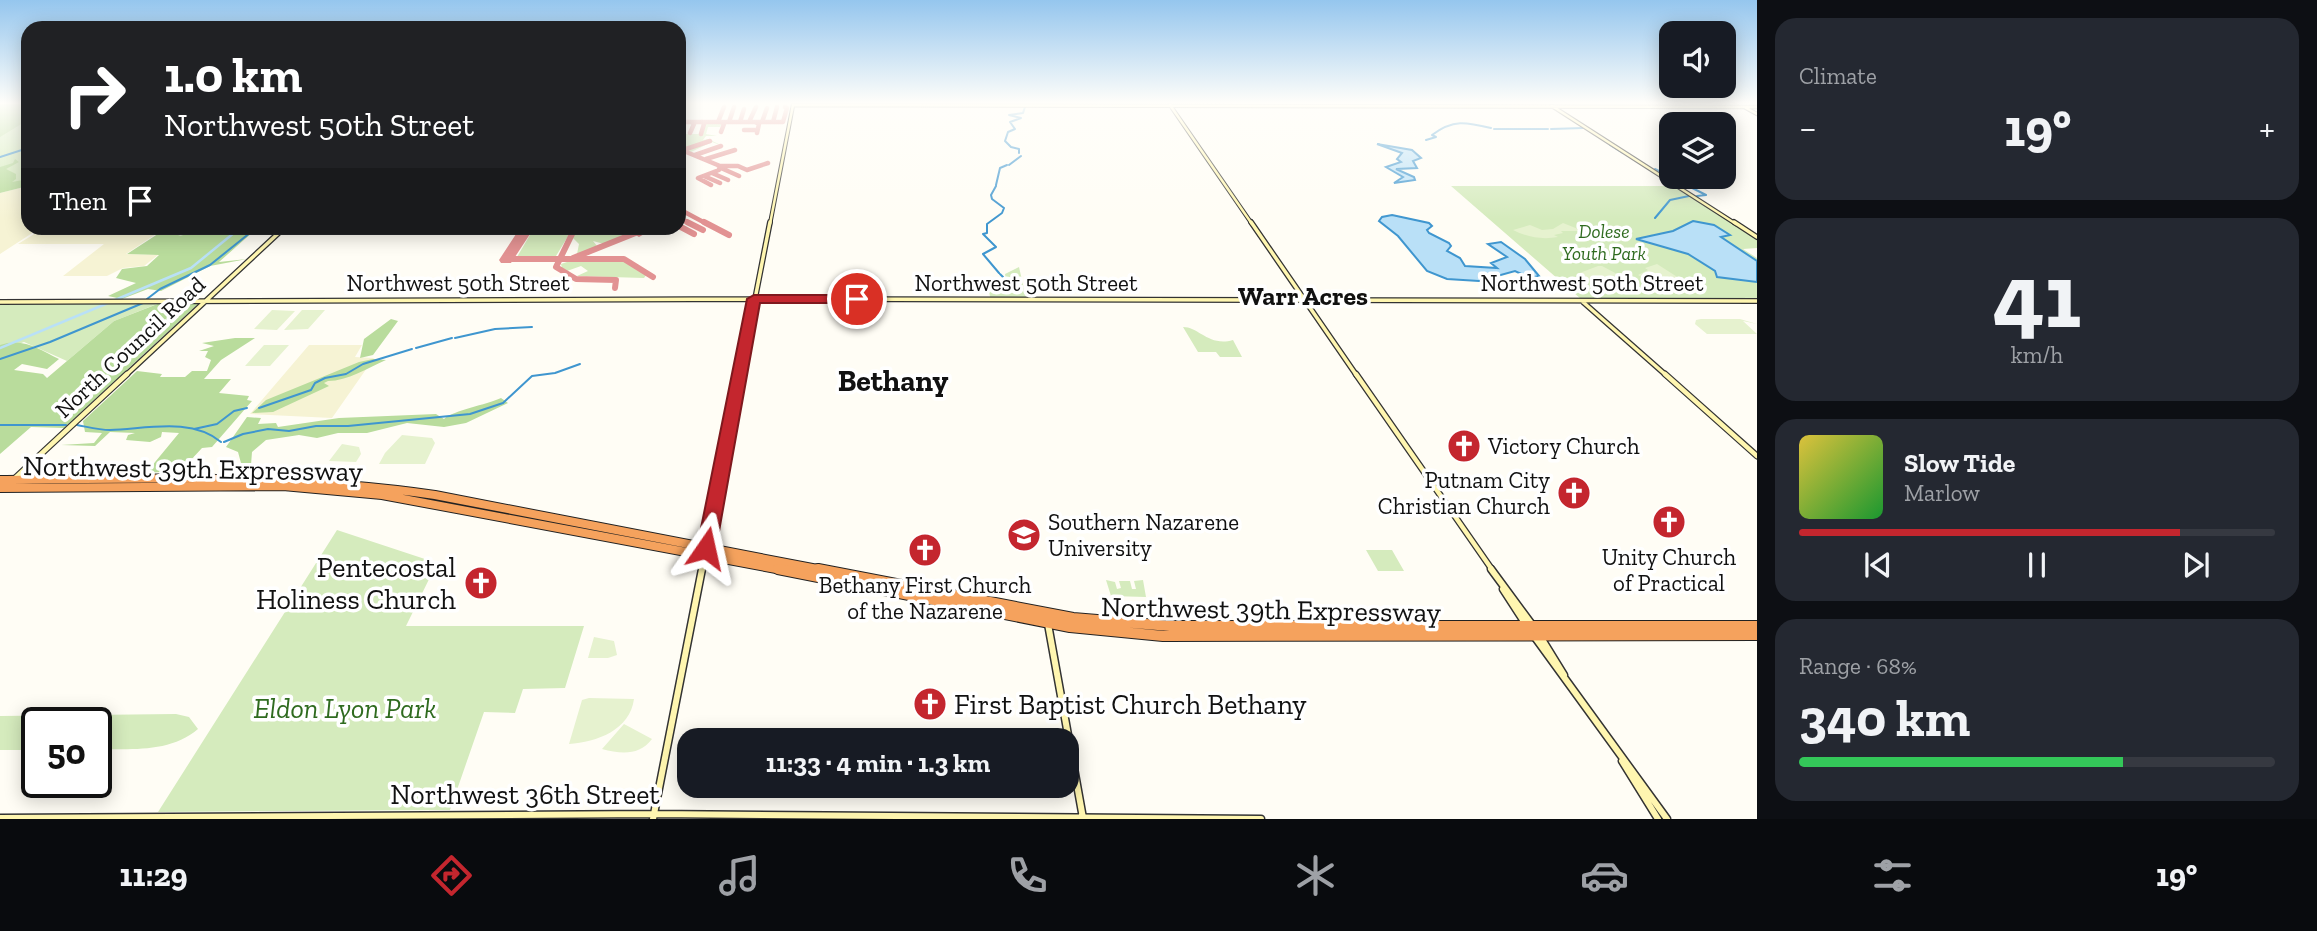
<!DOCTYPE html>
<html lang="en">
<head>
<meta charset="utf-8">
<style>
	:root { --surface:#171b24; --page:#242831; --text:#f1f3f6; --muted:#9ea1a6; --line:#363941; --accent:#c4262e }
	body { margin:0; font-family:"Zilla Slab",serif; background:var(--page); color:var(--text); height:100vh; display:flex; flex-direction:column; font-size:26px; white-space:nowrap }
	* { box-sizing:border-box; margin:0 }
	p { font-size:23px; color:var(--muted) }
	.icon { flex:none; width:38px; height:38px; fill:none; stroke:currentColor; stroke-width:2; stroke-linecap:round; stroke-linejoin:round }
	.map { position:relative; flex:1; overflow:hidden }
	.drawer { display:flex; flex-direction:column; gap:18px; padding:18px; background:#0d0f14; width:560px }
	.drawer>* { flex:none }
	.banner { position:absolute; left:21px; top:21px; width:665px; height:214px; border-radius:21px; box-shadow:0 4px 18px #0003; background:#202124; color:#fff; overflow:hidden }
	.tools { position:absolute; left:1659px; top:21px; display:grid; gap:14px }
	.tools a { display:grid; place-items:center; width:77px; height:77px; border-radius:14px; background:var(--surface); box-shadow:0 4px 18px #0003; font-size:35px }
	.speed { position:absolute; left:21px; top:707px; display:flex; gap:14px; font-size:35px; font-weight:700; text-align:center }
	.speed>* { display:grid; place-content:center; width:91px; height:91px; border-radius:50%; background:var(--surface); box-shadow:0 4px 18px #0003; line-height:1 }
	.speed .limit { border:4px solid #111; border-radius:10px; background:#fff; color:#111 }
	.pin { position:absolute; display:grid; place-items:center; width:60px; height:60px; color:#fff; margin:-30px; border:4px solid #fff; border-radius:50%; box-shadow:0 2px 7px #0007 }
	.me { position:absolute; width:77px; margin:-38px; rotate:11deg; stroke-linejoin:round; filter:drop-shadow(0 0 5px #0008) }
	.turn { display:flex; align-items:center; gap:24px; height:147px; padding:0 28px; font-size:32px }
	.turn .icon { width:91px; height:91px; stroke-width:2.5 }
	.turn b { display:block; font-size:49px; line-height:60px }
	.then { display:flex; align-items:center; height:66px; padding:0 28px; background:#0003; gap:14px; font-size:26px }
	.big { font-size:52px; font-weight:700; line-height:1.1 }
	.drawer .widget { flex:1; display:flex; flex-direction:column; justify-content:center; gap:10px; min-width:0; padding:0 24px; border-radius:21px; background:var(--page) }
	.drawer .dial { align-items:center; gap:0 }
	.dial b { font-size:91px; line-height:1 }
	.song { display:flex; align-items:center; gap:21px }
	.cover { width:84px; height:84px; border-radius:10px; background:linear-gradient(135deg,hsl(50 70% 55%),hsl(130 70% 35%)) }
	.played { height:7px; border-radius:4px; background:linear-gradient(90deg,var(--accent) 80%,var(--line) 80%) }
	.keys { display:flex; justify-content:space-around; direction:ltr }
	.heat { display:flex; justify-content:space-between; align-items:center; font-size:38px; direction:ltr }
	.charge { height:10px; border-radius:5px; background:linear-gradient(90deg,#34c759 68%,var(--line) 0) }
	.trip { position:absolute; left:677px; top:728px; width:402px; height:70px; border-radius:21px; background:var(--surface); box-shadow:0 4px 18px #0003; font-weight:700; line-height:70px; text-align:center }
	.menu { display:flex; height:112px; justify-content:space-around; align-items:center; background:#090b0e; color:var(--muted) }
	.menu .icon { width:49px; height:49px }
	.menu .current { color:var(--accent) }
	.menu b { font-size:32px; color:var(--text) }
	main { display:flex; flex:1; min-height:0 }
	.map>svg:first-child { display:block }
	.farmland { fill:#f6f3d4 }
	.green { fill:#d5ebbd }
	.forest { fill:#b9dc9c }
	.pitch { fill:#e6f2cf }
	.water { fill:#b9e0f7; stroke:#3f96cf; stroke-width:2 }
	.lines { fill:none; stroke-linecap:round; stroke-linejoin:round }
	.stream { stroke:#3f96cf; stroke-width:2 }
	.canal { stroke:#b9e0f7; stroke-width:2.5 }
	.taxiway-far1 { stroke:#e29292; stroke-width:4.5 }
	.taxiway { stroke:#e29292; stroke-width:6 }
	.runway { fill:#e29292; fill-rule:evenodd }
	.secondary-far3-casing { stroke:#333; stroke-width:4.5 }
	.secondary-far2-casing { stroke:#333; stroke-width:6 }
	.secondary-far1-casing { stroke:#333; stroke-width:7 }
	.secondary-casing { stroke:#333; stroke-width:9 }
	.highway-far1-casing { stroke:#222; stroke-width:10 }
	.highway-casing { stroke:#222; stroke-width:12 }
	.secondary-far3 { stroke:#fff6b0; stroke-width:2.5 }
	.secondary-far2 { stroke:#fff6b0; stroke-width:3.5 }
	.secondary-far1 { stroke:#fff6b0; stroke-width:4.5 }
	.secondary { stroke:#fff6b0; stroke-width:6 }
	.highway-far1 { stroke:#f5a25d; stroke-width:8 }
	.highway { stroke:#f5a25d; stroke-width:10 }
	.route { fill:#c4262e; stroke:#7f191e; stroke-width:2 }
	.labels { text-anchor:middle; stroke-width:7; stroke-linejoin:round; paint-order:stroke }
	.far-park-label { font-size:19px; font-style:italic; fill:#2f6b1f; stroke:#fff }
	.street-label { font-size:23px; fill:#111; stroke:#fff }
	.poi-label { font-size:23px; fill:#111; stroke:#fff; text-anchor:start }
	.quarter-label { font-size:26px; font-weight:bold; fill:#111; stroke:#fff }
	.near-street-label { font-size:28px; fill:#111; stroke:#fff }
	.near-poi-label { font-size:28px; fill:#111; stroke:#fff; text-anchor:end }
	.near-park-label { font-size:28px; font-style:italic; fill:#2f6b1f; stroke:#fff }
	.district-label { font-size:30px; font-weight:bold; fill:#111; stroke:#fff }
</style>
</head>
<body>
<main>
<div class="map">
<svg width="1757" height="819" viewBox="0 0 1757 819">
	<rect width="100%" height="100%" fill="#fffdf5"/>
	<!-- farmland -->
	<path class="farmland" d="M28 186V228H40L0 254V193Z
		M44 228H165L126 254 158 255 144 266 123 268 107 276H63L104 244H18Z
		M309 345H362L355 357 374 358 332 418 250 414Z"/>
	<!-- green -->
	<path class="green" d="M0 104H28V185L0 192Z
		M706 123 722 124 720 127H708L706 134 717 136H706L703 140 708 139 723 146 712 142 691 152 680 149 679 134H701Z
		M1451 186H1674L1757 238V248L1743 249 1757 258V299H1581Z
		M534 228H573L556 256 517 257Z
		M578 228H623L630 232 604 244 593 241 597 246 577 254 579 244 572 237Z
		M573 260H623L647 274 644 278 577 276 588 271 581 266 567 271 562 268 561 264Z
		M1019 267 1026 298 990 297 988 285H1007L1005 274Z
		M162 302 114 321 67 361 24 342 0 351V303Z
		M1183 327C1199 327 1209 347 1233 340L1242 357H1220L1216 352H1198Z
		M337 530 437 563 406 626H584L565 688 523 689 515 713 484 712 450 810 158 812Z
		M1366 550H1392L1404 571H1378Z
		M1106 580 1115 582 1117 589 1121 588 1119 581H1130L1132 589H1136L1134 581 1143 580 1146 597 1111 596Z
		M176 714 189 717 198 729C170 753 130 749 96 749V723H37V750H0V716Z"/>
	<!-- forest -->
	<path class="forest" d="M0 104H28V120L0 137Z
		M15 159 19 162 6 169 16 174V179L12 182 28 179V186L0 193V167L13 163Z
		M167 228H198L178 236 219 228H267L254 231 219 262 247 259 210 266 161 291 148 289 122 299 108 296 136 283 116 278 122 269 147 266 159 255 127 254Z
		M160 303H199L64 428 31 427 0 454V345C23 337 39 349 59 359L47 369 22 364 14 370 43 374 47 378 114 321Z
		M391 319 398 321 373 355 360 358 364 339Z
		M235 338H255L221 360 204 379H231L219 393 249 396 247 400 252 401 212 447 202 448 190 461 168 463 160 472 146 473 179 433 162 432 161 437 150 442 126 440 128 435 135 433 110 432 95 446 61 445 94 443 102 433 85 432 83 421 137 371 162 374 160 377H185L192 371H207L211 360 205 357 208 351H199L214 346 202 343Z
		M373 359 386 360C367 368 348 381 328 381L324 383 329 386 273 412 252 413 266 400 359 362Z
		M501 398 508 403 466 423 444 427 407 423 367 433H338L317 438 299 435 266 440 252 452 251 465 241 463 238 452 226 447 247 417 261 418 258 424 276 423 278 427 339 418 436 414 444 419C454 410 486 405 501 398Z"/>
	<!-- pitch -->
	<path class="pitch" d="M1563 223 1583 231H1561L1563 233 1554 235 1558 237C1542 240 1527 237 1513 230L1530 225 1542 230 1553 229Z
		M1657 264 1682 280 1681 288 1665 289 1638 275 1648 270 1645 268Z
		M1598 266H1602L1634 283C1618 293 1592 283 1577 274Z
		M272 310 295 311 277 330 254 329Z
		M302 310H325L308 329 284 330Z
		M1701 319H1740L1757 324 1743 321 1757 334H1707L1695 324 1696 320Z
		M264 345H289L270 366H245Z
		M402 435 432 438 435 443 425 464H379L385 453Z
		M342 444 359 447 361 454 356 462 329 461Z
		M594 637 614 641 617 655 608 658H588Z
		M589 698 634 699C630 730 597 742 569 744L582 700Z
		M624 724 652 739C639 756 621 754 602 749Z"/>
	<!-- water -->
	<path class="water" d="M1377 144 1412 150 1421 158 1413 161 1417 168 1396 169 1414 177 1415 180 1394 183 1403 177 1386 167 1401 162 1397 159 1402 153Z
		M1392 215 1429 223 1432 226 1427 230 1429 233 1449 243 1451 246 1447 251 1460 258 1465 266 1497 268 1491 263 1507 257 1488 244 1501 242 1525 259 1539 276 1530 278 1515 271 1479 281 1447 279 1427 271 1398 236 1379 221 1382 217Z
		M1693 221 1714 225 1730 235 1721 237 1757 261V282L1717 277 1715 271 1688 254 1636 239 1673 231Z"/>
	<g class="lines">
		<!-- stream -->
		<path class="stream" d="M1494 129H1548
			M1551 129 1583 128
			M1426 140 1436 137 1432 135C1453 119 1466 122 1491 128
			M1610 145 1623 153
			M1019 153V149L1011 147 1005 141 1008 132 1015 129 1010 122 1021 118 1009 115 1023 113 1025 107
			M0 157 28 148
			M1009 165 1021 156
			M1655 169 1706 195 1697 196
			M996 185 1000 168 1007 165
			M996 186 991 195 992 199 1004 208 1002 213 987 224V233L983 234 996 247 983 254 999 273
			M1655 218 1670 200 1689 196
			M1000 274 1003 277
			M147 299 160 289 210 265 256 228
			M455 338 495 329 532 327
			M416 348 452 338
			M0 359 50 342 143 303
			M259 408 311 390 315 383 325 378 346 374 363 364 412 349
			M0 425H66
			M77 425C88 427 99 430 110 430 146 429 191 417 221 442
			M194 429 217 424 234 411 247 408
			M224 442 243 434 268 429 289 431 316 426H348L470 414 503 403 532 376 555 373 580 364"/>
		<!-- canal -->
		<path class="canal" d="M115 300 191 268 240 228
			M0 348 108 303"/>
		<!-- taxiway-far1 -->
		<path class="taxiway-far1" d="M679 122H783L787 108 785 107
			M718 122 724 107
			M721 122 724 124 721 132
			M729 122 734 107
			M740 122 744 109
			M749 122 756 107
			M755 122 759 124 757 133
			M762 122 767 108
			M773 122 777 107
			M744 130H757
			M690 133 694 124 691 122
			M701 134 704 124 702 122
			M679 149 720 166H738L747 170 768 163
			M683 150 710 141
			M695 155 721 146
			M706 159 735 150
			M721 168 739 176
			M712 173 728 180
			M704 176 720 183
			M711 185 698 178 719 170V166
			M679 209 707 224
			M679 218 691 224"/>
		<!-- taxiway -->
		<path class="taxiway" d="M687 222 703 230
			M704 222 729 235
			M679 226 694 234
			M575 228 556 267 576 279 616 280 615 288
			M510 254 509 258 513 259H624L653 277
			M573 258 648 228"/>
		<!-- runway -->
		<path class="runway" d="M520 228H534L511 263H501L499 260Z
			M623 228H639L646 233 639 237Z"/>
		<defs>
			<path id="secondary-far3" d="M793 105 1757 107
				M1170 105 1252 224
				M1552 106 1736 224
				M1746 108 1757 114
				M770 224 793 105"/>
			<path id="secondary-far2" d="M1251 222 1357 376
				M1734 222 1757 237
				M0 302 754 299 1757 301
				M1583 302 1667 376
				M125 376 284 228
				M740 376 770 222"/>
			<path id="secondary-far1" d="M1356 374 1493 571
				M1665 374 1757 456
				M13 480 127 374
				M702 571 740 374"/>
			<path id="secondary" d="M1491 569 1533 626
				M1503 589 1527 626
				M1048 624 1083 818
				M1534 636 1667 819
				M1540 636 1564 675
				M1622 761 1658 819
				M0 818 654 814 1261 819
				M653 819 702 569"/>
			<path id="highway-far1" d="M0 480C146 478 290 474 435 495L828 571
				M0 488 283 486 382 495 787 571"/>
			<path id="highway" d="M778 569 1070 627 1163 636 1757 635
				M818 569 1073 618 1170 626H1757"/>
		</defs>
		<!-- secondary-far3 casing -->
		<use href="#secondary-far3" class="secondary-far3-casing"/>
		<!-- secondary-far2 casing -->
		<use href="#secondary-far2" class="secondary-far2-casing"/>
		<!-- secondary-far1 casing -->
		<use href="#secondary-far1" class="secondary-far1-casing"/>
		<!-- secondary casing -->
		<use href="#secondary" class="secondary-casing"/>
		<!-- highway-far1 casing -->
		<use href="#highway-far1" class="highway-far1-casing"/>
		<!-- highway casing -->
		<use href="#highway" class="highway-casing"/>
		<!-- secondary-far3 -->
		<use href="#secondary-far3" class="secondary-far3"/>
		<!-- secondary-far2 -->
		<use href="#secondary-far2" class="secondary-far2"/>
		<!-- secondary-far1 -->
		<use href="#secondary-far1" class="secondary-far1"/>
		<!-- secondary -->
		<use href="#secondary" class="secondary"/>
		<!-- highway-far1 -->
		<use href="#highway-far1" class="highway-far1"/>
		<!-- highway -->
		<use href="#highway" class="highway"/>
	</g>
	<!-- sky -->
	<linearGradient id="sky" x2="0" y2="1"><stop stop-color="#95c6ee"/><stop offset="0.47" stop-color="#fffefa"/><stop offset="1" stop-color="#fffefa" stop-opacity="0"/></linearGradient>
	<rect width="1757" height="219" fill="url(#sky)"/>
	<!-- route -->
	<path class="route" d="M754 295H857L864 299 857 303H760L716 548 713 552H700L697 548 747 299Z"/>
	<!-- icons -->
	<defs>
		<symbol id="church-disc" viewBox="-11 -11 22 22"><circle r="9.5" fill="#c4262e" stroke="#fff"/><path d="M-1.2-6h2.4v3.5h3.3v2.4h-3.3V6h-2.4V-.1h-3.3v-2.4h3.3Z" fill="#fff"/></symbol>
		<symbol id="university-disc" viewBox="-11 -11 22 22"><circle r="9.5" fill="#c4262e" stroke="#fff"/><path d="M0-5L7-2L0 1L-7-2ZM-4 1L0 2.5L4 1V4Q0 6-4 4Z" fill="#fff"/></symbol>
	</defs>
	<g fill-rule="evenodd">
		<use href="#church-disc" x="1445" y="427" width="38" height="38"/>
		<use href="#church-disc" x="1555" y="474" width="38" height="38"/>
		<use href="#church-disc" x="1650" y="503" width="38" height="38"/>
		<use href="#university-disc" x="1005" y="516" width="38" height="38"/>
		<use href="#church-disc" x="906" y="531" width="38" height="38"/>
		<use href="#church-disc" x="462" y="564" width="38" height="38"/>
		<use href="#church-disc" x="911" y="685" width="38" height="38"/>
	</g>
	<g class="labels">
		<!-- far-park labels -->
		<g class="far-park-label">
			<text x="1604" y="238">Dolese<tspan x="1604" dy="22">Youth Park</tspan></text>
		</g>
		<!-- street labels -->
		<g class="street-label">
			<text x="458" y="291">Northwest 50th Street</text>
			<text x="1026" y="291">Northwest 50th Street</text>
			<text x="1592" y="291">Northwest 50th Street</text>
			<text transform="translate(130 347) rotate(-43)" y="8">North Council Road</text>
		</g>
		<!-- poi labels -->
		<g class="poi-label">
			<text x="1488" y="454">Victory Church</text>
			<text x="1550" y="488" text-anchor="end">Putnam City<tspan x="1550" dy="26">Christian Church</tspan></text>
			<text x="1048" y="530">Southern Nazarene<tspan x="1048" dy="26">University</tspan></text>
			<text x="1669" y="565" text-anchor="middle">Unity Church<tspan x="1669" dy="26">of Practical</tspan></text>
			<text x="925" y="593" text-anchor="middle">Bethany First Church<tspan x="925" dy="26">of the Nazarene</tspan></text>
		</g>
		<!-- quarter labels -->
		<g class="quarter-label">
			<text x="1303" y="305">Warr Acres</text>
		</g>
		<!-- near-street labels -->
		<g class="near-street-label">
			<text transform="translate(193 468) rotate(1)" y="10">Northwest 39th Expressway</text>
			<text transform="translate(1271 609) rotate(1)" y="10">Northwest 39th Expressway</text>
			<text x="525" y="804">Northwest 36th Street</text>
		</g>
		<!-- near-poi labels -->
		<g class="near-poi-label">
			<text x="456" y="577">Pentecostal<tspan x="456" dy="32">Holiness Church</tspan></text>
			<text x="954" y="714" text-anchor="start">First Baptist Church Bethany</text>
		</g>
		<!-- near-park labels -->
		<g class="near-park-label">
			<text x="345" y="718">Eldon Lyon Park</text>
		</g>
		<!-- district labels -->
		<g class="district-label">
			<text x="893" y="391">Bethany</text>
		</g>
	</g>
</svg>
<div class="tools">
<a><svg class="icon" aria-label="sound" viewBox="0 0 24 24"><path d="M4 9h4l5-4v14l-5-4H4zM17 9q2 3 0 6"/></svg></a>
<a><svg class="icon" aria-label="layers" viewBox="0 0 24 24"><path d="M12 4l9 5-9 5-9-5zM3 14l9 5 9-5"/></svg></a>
</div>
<div class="speed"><div class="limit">50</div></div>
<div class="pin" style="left:857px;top:299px;background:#d93025"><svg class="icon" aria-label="arrive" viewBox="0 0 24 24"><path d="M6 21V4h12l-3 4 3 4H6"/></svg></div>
<svg class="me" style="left:706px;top:548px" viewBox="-20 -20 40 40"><path d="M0-17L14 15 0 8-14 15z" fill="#c4262e" stroke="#fff" stroke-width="4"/></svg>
<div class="trip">11:33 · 4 min · 1.3 km</div>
<div class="banner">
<div class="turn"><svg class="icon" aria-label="right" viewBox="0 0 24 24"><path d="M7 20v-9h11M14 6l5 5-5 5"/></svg><div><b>1.0 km</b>Northwest 50th Street</div></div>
<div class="then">Then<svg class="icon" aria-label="arrive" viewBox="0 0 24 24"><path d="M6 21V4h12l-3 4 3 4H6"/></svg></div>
</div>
</div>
<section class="drawer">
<div class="widget"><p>Climate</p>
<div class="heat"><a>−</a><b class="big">19°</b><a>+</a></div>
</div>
<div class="widget dial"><b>41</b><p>km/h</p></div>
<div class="widget">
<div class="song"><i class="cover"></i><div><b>Slow Tide</b><p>Marlow</p></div></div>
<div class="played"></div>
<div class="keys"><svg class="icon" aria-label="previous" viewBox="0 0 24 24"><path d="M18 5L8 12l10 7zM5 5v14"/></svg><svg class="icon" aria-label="pause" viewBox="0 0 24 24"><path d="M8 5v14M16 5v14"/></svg><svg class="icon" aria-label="next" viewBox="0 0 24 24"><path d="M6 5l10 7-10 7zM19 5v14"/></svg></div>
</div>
<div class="widget"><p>Range · 68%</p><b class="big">340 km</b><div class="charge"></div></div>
</section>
</main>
<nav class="menu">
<b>11:29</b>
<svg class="icon current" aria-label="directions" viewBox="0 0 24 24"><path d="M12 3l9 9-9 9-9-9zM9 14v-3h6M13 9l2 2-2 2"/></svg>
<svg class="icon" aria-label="music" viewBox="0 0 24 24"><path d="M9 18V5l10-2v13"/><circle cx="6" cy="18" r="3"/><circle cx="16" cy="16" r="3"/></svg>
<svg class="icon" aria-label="phone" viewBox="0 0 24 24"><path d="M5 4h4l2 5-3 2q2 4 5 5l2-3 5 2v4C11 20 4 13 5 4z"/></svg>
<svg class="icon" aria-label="climate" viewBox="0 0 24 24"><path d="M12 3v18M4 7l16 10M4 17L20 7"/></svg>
<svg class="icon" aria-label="car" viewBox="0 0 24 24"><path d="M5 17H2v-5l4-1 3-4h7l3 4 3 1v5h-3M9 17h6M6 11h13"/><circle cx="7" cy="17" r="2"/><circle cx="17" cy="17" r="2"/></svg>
<svg class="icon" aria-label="filters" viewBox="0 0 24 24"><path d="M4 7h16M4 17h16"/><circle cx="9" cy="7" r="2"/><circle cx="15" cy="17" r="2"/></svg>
<b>19°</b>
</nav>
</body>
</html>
